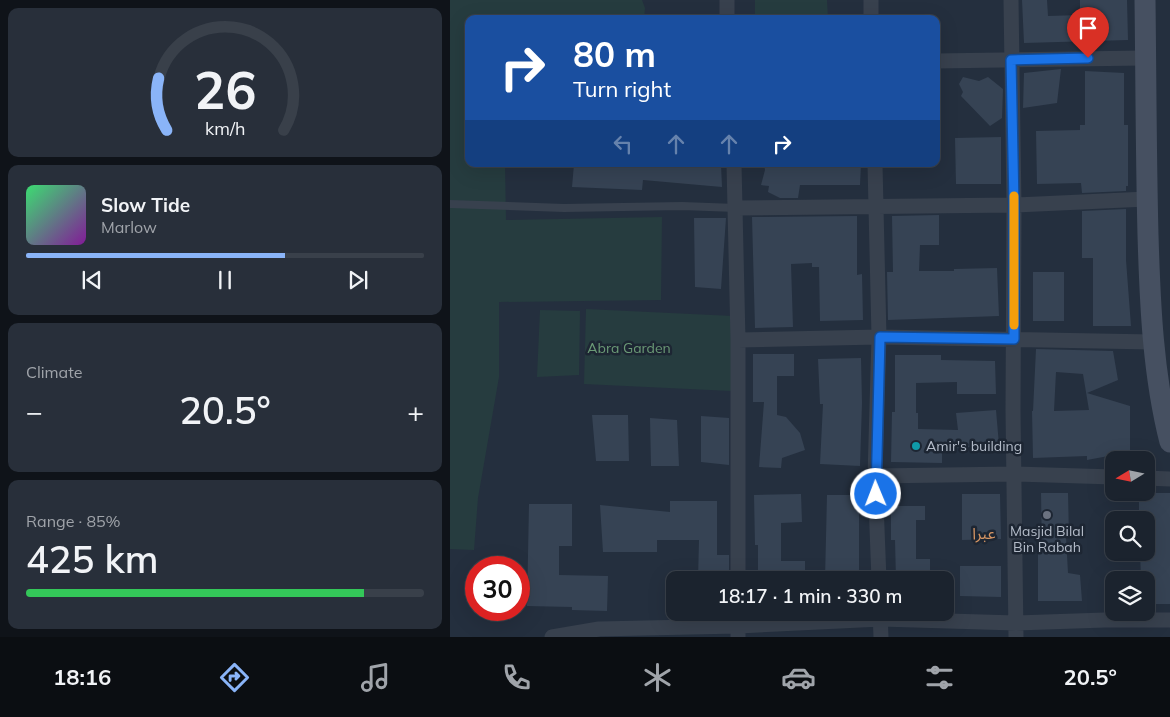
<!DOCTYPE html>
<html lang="en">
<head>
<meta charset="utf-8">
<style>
	:root { --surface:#1b232e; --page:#282f3a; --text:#f1f3f6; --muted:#a0a4aa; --line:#39404a; --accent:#8ab4f8 }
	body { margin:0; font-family:Mulish,"Noto Sans Arabic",sans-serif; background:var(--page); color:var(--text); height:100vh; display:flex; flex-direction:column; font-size:19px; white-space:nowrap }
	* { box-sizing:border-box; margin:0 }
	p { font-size:16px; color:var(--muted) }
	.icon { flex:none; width:28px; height:28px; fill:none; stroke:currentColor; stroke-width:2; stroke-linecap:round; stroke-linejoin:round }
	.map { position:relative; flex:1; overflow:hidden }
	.details { display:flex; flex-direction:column; gap:8px; padding:8px; background:#0f1319; width:450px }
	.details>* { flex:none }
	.hud { position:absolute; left:15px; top:15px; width:475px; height:152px; border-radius:10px; box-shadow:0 5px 20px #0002,0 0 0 1px var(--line); background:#1a4fa0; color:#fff; overflow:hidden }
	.needle { width:32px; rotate:260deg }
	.fabs { position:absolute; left:655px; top:451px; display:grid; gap:10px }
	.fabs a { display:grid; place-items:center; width:50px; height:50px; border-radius:10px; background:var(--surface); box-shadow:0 5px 20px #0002,0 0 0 1px var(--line); font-size:25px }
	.speed { position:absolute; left:15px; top:556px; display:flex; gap:10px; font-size:25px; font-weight:700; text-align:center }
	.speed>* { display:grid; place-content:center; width:65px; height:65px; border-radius:50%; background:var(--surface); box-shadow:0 5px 20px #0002,0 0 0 1px var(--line); line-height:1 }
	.speed .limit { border:8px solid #d22; background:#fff; color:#111 }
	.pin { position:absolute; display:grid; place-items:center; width:42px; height:42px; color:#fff; margin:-51px -21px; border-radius:50% 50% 50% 0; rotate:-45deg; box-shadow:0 0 5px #0007 }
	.pin .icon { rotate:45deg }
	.me { position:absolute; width:55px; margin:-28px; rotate:359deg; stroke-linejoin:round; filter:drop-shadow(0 0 4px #0008) }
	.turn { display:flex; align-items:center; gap:18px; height:105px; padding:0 25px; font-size:22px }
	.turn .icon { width:65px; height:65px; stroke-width:2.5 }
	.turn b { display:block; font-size:35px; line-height:42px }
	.lanes { display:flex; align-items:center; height:48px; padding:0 25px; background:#0003; justify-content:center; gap:25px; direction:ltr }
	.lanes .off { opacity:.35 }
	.big { font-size:38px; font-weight:600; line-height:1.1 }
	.details .card { flex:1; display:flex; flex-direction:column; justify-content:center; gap:8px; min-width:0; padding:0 18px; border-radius:10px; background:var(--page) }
	.details .dial { align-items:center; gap:0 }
	.dial svg { height:130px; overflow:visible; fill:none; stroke:var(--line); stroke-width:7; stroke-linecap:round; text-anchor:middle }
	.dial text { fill:var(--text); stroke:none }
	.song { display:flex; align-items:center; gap:15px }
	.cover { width:60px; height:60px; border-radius:8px; background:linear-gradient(135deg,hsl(140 70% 55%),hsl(290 70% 35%)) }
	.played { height:5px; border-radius:2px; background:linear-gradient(90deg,var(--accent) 65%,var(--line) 65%) }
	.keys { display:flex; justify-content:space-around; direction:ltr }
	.heat { display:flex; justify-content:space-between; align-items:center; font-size:28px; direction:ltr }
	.charge { height:8px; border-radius:4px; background:linear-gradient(90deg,#34c759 85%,var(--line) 0) }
	.trip { position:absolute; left:216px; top:571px; width:288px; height:50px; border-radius:10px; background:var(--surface); box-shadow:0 5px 20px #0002,0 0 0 1px var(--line); font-weight:600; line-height:50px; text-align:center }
	.tabs { display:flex; height:80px; justify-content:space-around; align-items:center; background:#0b0e12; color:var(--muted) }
	.tabs .icon { width:35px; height:35px }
	.tabs .on { color:var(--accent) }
	.tabs b { font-size:22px; color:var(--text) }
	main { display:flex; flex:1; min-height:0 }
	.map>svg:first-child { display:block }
	.green { fill:#263c3f }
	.building { fill:#364354; fill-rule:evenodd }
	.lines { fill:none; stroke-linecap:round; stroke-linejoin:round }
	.lane { stroke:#38414e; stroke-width:8 }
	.street { stroke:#38414e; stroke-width:15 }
	.secondary { stroke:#465061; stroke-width:21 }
	.route-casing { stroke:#114b97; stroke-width:12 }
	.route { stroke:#1a73e8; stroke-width:9 }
	.slow { stroke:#f59e0b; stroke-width:9 }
	.culture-dot { fill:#0f9aa8; stroke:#1d2633; stroke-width:2 }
	.worship-dot { fill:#6b7280; stroke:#1d2633; stroke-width:2 }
	.labels { text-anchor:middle; stroke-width:5; stroke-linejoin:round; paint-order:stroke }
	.park-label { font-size:14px; fill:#6b9a76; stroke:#1d2633 }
	.poi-label { font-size:14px; fill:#b4bcc9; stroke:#1d2633; text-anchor:start }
	.quarter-label { font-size:16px; fill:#d59563; stroke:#1d2633 }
</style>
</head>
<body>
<main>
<section class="details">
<div class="card dial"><svg viewBox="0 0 100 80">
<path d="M14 69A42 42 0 1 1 86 69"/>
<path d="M14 69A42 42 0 0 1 9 37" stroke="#8ab4f8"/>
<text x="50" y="56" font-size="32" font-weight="700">26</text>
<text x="50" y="72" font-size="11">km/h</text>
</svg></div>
<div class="card">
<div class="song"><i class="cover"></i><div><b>Slow Tide</b><p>Marlow</p></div></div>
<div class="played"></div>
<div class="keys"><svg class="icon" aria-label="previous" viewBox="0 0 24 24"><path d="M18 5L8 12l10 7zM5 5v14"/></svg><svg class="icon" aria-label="pause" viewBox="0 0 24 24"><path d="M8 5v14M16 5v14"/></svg><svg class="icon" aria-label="next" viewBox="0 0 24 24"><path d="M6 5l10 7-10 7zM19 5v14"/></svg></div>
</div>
<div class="card"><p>Climate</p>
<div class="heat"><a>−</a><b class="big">20.5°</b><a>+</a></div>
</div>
<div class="card"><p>Range · 85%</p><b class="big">425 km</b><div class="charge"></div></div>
</section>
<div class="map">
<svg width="720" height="637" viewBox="0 0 720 637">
	<rect width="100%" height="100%" fill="#242f3e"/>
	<!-- green -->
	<path class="green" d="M0 0H192L195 8 194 19H19V164H55L56 220 212 217 211 300 49 302V377L28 498 24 550 0 549Z
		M305 0H377L378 19H305Z
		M136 309 283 316 281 391 134 384Z
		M90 310 130 311 129 375 87 377Z"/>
	<!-- building -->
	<path class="building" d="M572 0H597L598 16 630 15V0H677L678 40 574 43Z
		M611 69 607 103 573 108 574 73Z
		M635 71 674 73V125H678V186H676V191L632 193 631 183 587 184 586 131 630 130V125H635Z
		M513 77 529 81 538 77 553 89 552 118 540 126 511 96 513 92 509 84Z
		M551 137V184H506L505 138Z
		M124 164H271L272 187 193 180 192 190 122 187Z
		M314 164H411L410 185H350L348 198H330L318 192 319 186 311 185 315 170Z
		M676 209V260L681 326H643V258H632V211Z
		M489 215V245H470L469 271H504V269L547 268 549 316 438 320 437 272H443L442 216Z
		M407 216V275L412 274 413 320 370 321 369 267H362V263L341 264 343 327 305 328 302 217Z
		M244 218H276L271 289 245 287Z
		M583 272H614V321H583Z
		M586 349 663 351 668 380 637 393 680 406V452L637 460V456L583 458 582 411H583ZM606 372 633 374 639 410 604 411Z
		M303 354H344V376H327V415L336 417 350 433 355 450 332 458 331 468 309 467 314 402H303Z
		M445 355H491V360L545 361 546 394H507V382L466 383V413H468V429L508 430 506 413 546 410 549 445 492 449V463L441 462 442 412H445Z
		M411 358 412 403 410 466 370 464 373 404H370L368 359Z
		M142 415H178L179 461H146Z
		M251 416 279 418V465L251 462Z
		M200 418 227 420 229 466H201Z
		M591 493H618L619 537H616L618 573 630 575 632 601H588V553H592Z
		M689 493H720V604H696V580H691L690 552H696V520H689Z
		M351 494 352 522 331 523V561H355V580H308V545H305L304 495Z
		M512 494H550L551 539 512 540Z
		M377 495H409V580H375Z
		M220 501H267V555H279V580H248L249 540H207V552H153L150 505 220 512Z
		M79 504H122V546H109V575L158 576 157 611 122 610V607L77 606Z
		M441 506H475V520H466V559H480V580H446L445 540H441Z
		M510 566H551V597L510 596Z"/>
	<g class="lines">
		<!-- lane -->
		<path class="lane" d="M0 204 114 208 232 206 286 208"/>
		<!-- street -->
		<path class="street" d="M277 0V19
			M421 0V19
			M561 0 564 205 563 410 566 637
			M486 61 695 58
			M284 164 288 340V580
			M425 164 429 337 425 476 429 580
			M286 208 564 205 697 199
			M288 340 429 337 703 342
			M425 476 565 474 664 477
			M696 478 720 479
			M430 612 431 637
			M102 637 149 629 288 626 431 619 566 623 655 620H720
			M288 637V612"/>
		<!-- secondary -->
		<path class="secondary" d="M695 0C696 78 696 157 698 235 700 304 703 375 720 442"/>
	</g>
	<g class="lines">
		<defs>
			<path id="route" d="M426 494 430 337 564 339V205L561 60 638 58"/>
		</defs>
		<!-- route casing -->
		<use href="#route" class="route-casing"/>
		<!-- route -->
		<use href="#route" class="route"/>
		<!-- slow -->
		<path class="slow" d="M564 325V196"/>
	</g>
	<!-- markers -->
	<circle class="culture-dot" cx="466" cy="446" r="5"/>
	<circle class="worship-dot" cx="597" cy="515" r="5"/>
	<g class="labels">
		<!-- park labels -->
		<g class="park-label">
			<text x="179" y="353">Abra Garden</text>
		</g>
		<!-- poi labels -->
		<g class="poi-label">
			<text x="476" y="451">Amir's building</text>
			<text x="597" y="536" text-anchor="middle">Masjid Bilal<tspan x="597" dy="16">Bin Rabah</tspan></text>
		</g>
		<!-- quarter labels -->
		<g class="quarter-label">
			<text x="534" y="539">عبرا</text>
		</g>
	</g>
</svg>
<div class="fabs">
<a><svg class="needle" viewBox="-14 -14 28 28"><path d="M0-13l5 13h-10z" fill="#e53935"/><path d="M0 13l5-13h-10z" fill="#a0a4aa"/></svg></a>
<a><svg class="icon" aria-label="search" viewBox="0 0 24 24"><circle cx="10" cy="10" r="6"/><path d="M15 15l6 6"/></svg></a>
<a><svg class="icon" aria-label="layers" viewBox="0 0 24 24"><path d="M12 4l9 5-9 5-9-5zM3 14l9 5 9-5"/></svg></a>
</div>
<div class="speed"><div class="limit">30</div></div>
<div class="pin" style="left:638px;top:58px;background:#d93025"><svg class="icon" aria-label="arrive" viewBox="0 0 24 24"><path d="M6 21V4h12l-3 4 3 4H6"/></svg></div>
<svg class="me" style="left:426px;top:494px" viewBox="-20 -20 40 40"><circle r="17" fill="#1a73e8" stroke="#fff" stroke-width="3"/><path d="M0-11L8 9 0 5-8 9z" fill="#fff"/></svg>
<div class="trip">18:17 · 1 min · 330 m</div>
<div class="hud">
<div class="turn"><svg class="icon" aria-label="right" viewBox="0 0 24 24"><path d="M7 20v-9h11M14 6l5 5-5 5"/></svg><div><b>80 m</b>Turn right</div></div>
<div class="lanes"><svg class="icon off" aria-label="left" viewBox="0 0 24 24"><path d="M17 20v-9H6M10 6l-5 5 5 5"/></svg><svg class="icon off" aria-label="ahead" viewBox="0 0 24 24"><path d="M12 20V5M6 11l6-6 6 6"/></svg><svg class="icon off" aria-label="ahead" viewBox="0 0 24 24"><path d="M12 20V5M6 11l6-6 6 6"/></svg><svg class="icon" aria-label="right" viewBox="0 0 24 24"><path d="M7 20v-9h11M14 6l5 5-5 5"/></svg></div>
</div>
</div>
</main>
<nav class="tabs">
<b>18:16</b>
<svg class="icon on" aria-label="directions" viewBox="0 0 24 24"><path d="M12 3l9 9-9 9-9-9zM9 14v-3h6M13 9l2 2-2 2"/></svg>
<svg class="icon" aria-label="music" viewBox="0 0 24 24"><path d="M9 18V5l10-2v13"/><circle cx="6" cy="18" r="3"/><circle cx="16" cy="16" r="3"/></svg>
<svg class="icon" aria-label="phone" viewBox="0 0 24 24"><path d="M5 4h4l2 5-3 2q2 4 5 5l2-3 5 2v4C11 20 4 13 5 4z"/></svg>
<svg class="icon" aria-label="climate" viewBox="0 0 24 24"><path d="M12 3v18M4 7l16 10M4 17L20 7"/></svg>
<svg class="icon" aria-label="car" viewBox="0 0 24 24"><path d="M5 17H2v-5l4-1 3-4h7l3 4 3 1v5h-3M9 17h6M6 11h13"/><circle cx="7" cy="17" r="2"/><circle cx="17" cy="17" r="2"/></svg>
<svg class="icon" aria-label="filters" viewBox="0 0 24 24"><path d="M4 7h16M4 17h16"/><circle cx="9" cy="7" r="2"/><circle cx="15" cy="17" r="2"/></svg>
<b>20.5°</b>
</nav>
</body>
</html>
